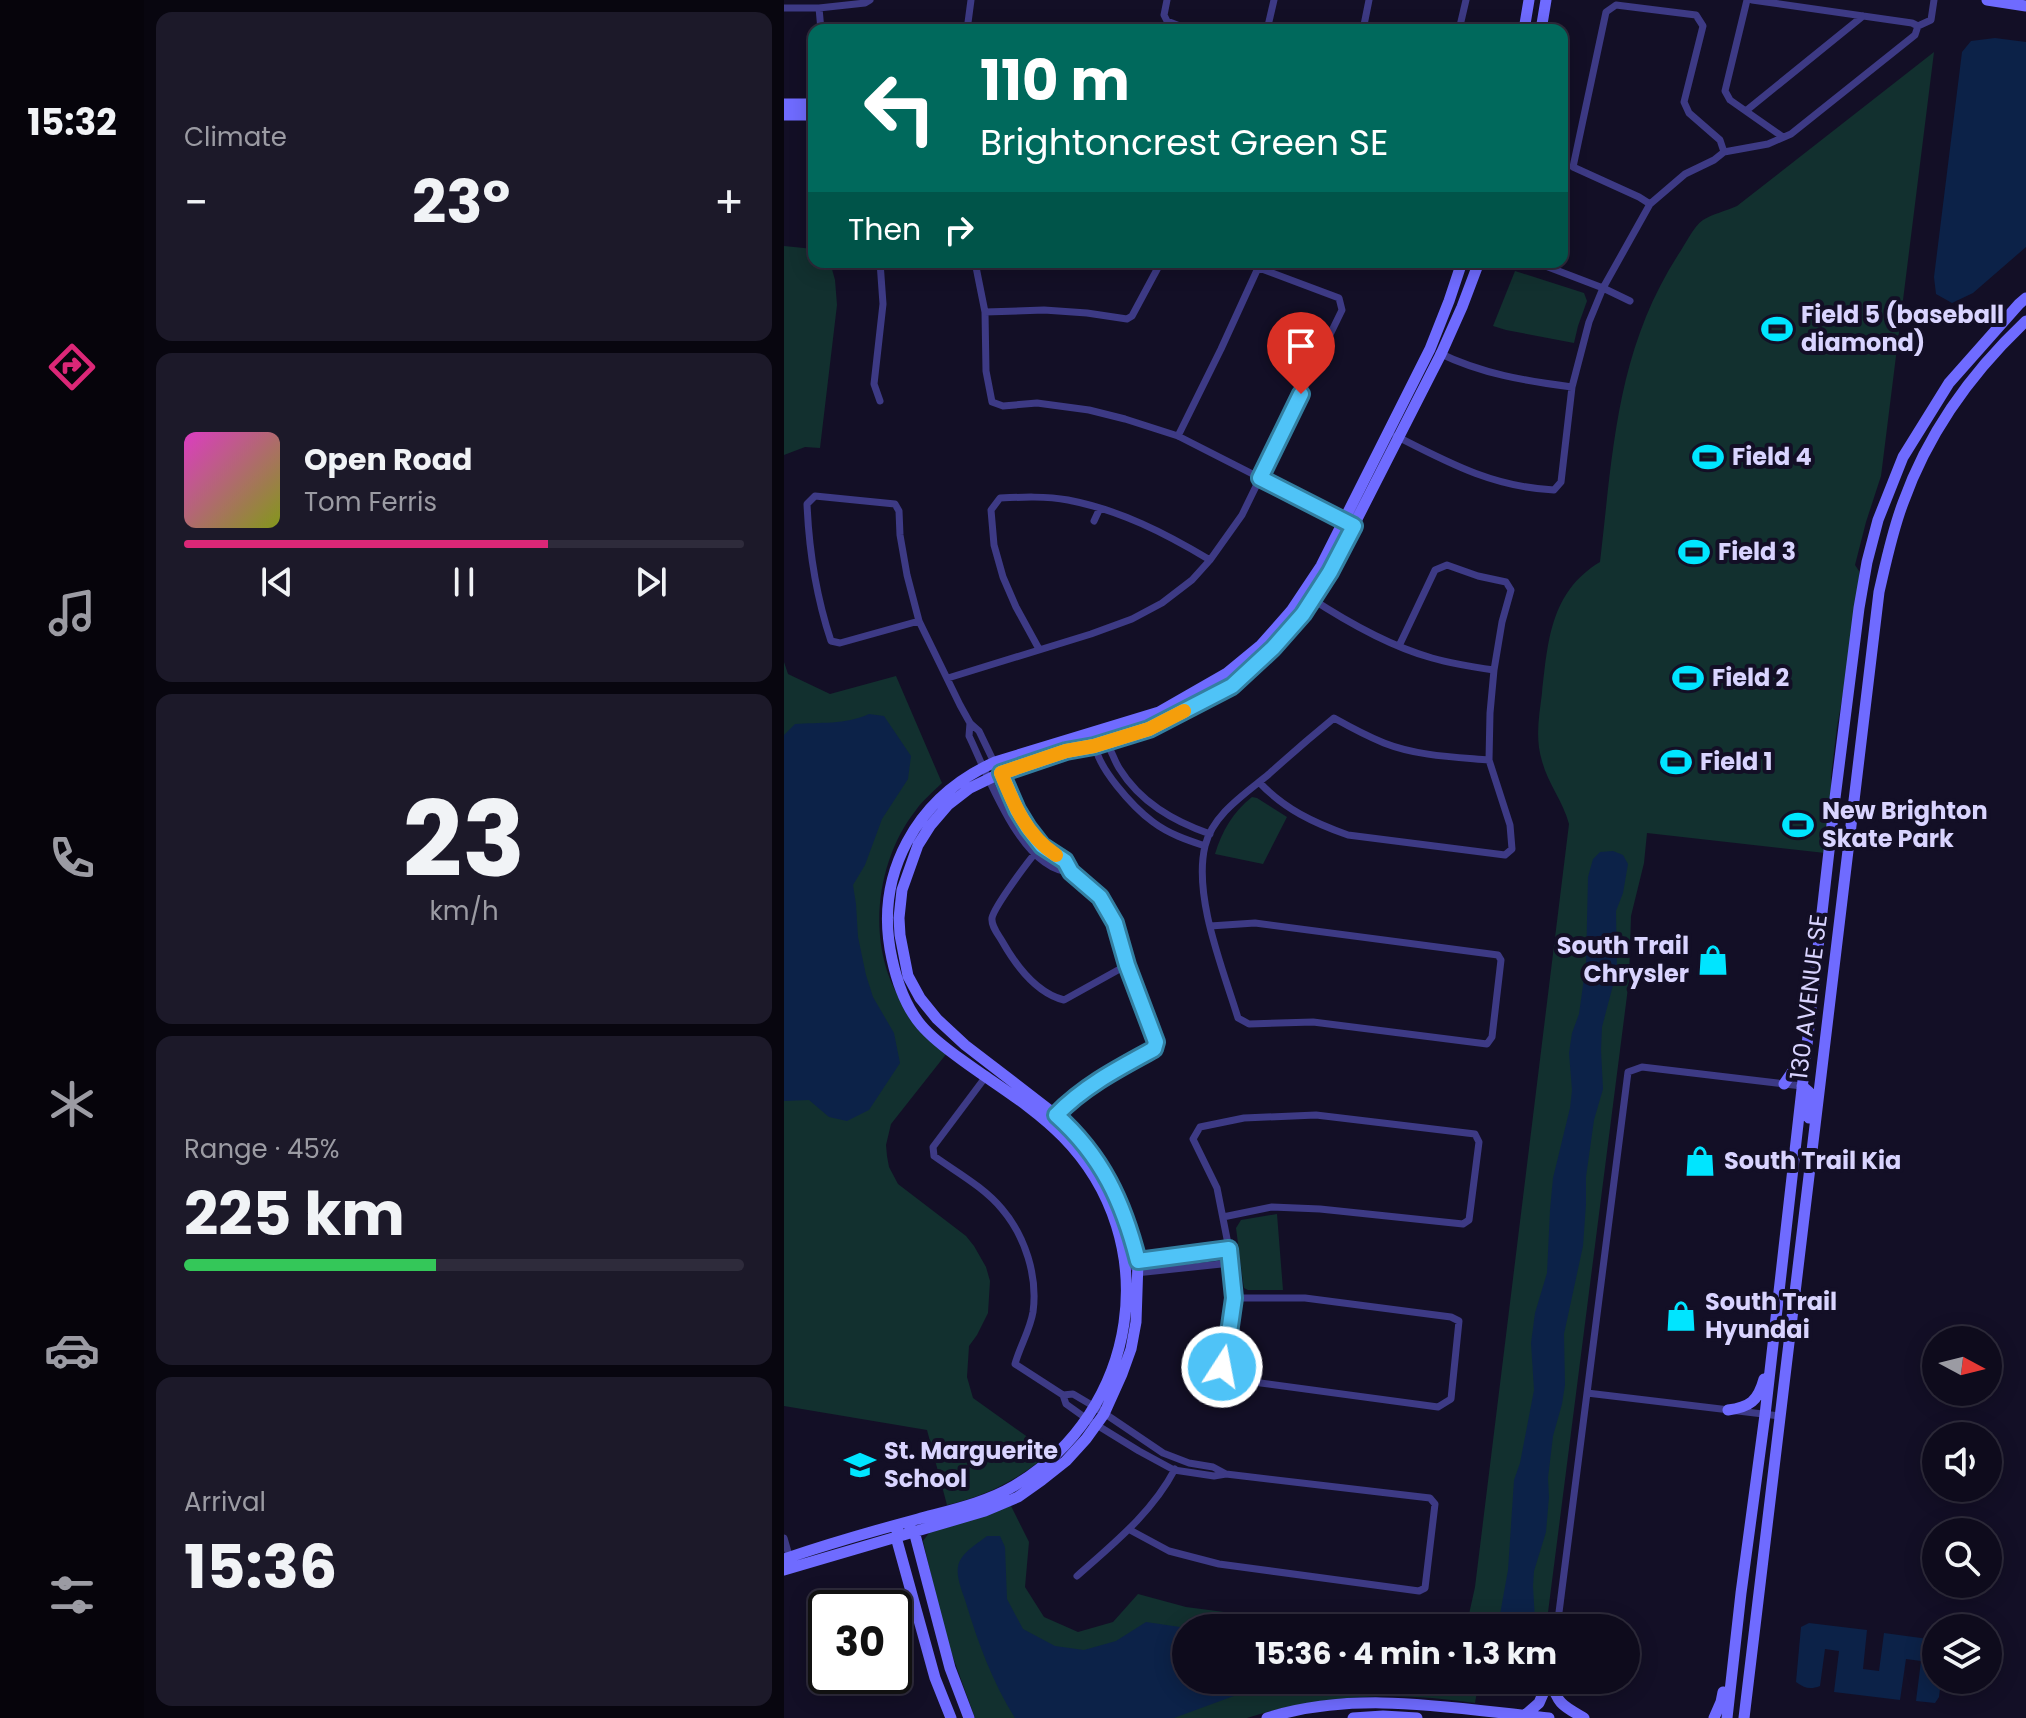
<!DOCTYPE html>
<html lang="en">
<head>
<meta charset="utf-8">
<style>
	:root { --surface:#0e0b1c; --page:#1c1929; --text:#f1f3f6; --muted:#9b9ba3; --line:#2e2b3b; --accent:#db2777 }
	body { margin:0; font-family:Poppins,sans-serif; background:var(--page); color:var(--text); height:100vh; display:flex; flex-direction:column; font-size:30px; white-space:nowrap }
	* { box-sizing:border-box; margin:0 }
	p { font-size:26px; color:var(--muted) }
	.icon { flex:none; width:44px; height:44px; fill:none; stroke:currentColor; stroke-width:2; stroke-linecap:round; stroke-linejoin:round }
	.map { position:relative; flex:1; overflow:hidden }
	.drawer { display:flex; flex-direction:column; gap:12px; padding:12px; background:#08060f; width:640px }
	.drawer>* { flex:none }
	.top-card { position:absolute; left:24px; top:24px; width:760px; height:244px; border-radius:16px; box-shadow:0 4px 20px #0003,0 0 0 2px var(--line); background:#00695c; color:#fff; overflow:hidden }
	.needle { width:52px; rotate:97deg }
	.buttons { position:absolute; left:1138px; top:1326px; display:grid; gap:16px }
	.buttons a { display:grid; place-items:center; width:80px; height:80px; border-radius:50%; background:var(--surface); box-shadow:0 4px 20px #0003,0 0 0 2px var(--line); font-size:40px }
	.speed { position:absolute; left:24px; top:1590px; display:flex; gap:16px; font-size:40px; font-weight:700; text-align:center }
	.speed>* { display:grid; place-content:center; width:104px; height:104px; border-radius:50%; background:var(--surface); box-shadow:0 4px 20px #0003,0 0 0 2px var(--line); line-height:1 }
	.speed .limit { border:4px solid #111; border-radius:12px; background:#fff; color:#111 }
	.pin { position:absolute; display:grid; place-items:center; width:68px; height:68px; color:#fff; margin:-82px -34px; border-radius:50% 50% 50% 0; rotate:-45deg; box-shadow:0 0 8px #0007 }
	.pin .icon { rotate:45deg }
	.me { position:absolute; width:88px; margin:-44px; rotate:11deg; stroke-linejoin:round; filter:drop-shadow(0 0 6px #0008) }
	.turn { display:flex; align-items:center; gap:28px; height:168px; padding:0 40px; font-size:36px }
	.turn .icon { width:104px; height:104px; stroke-width:2.5 }
	.turn b { display:block; font-size:56px; line-height:68px }
	.then { display:flex; align-items:center; height:76px; padding:0 40px; background:#0003; gap:16px; font-size:30px }
	.big { font-size:60px; font-weight:700; line-height:1.1 }
	.drawer .tile { flex:1; display:flex; flex-direction:column; justify-content:center; gap:12px; min-width:0; padding:0 28px; border-radius:16px; background:var(--page) }
	.drawer .dial { align-items:center; gap:0 }
	.dial b { font-size:104px; line-height:1 }
	.song { display:flex; align-items:center; gap:24px }
	.cover { width:96px; height:96px; border-radius:12px; background:linear-gradient(135deg,hsl(310 70% 55%),hsl(70 70% 35%)) }
	.played { height:8px; border-radius:4px; background:linear-gradient(90deg,var(--accent) 65%,var(--line) 65%) }
	.keys { display:flex; justify-content:space-around; direction:ltr }
	.heat { display:flex; justify-content:space-between; align-items:center; font-size:44px; direction:ltr }
	.charge { height:12px; border-radius:6px; background:linear-gradient(90deg,#34c759 45%,var(--line) 0) }
	.trip { position:absolute; left:388px; top:1614px; width:468px; height:80px; border-radius:40px; background:var(--surface); box-shadow:0 4px 20px #0003,0 0 0 2px var(--line); font-weight:700; line-height:80px; text-align:center }
	main { display:flex; flex:1; min-height:0 }
	.menu { display:flex; flex-direction:column; width:144px; justify-content:space-around; align-items:center; background:#06040b; color:var(--muted) }
	.menu .icon { width:56px; height:56px }
	.menu .active { color:var(--accent) }
	.menu b { font-size:36px; color:var(--text) }
	.map>svg:first-child { display:block }
	.green { fill:#12302f }
	.water { fill:#0c2248 }
	.lines { fill:none; stroke-linecap:round; stroke-linejoin:round }
	.street { stroke:#3d3a85; stroke-width:7 }
	.secondary { stroke:#6f6bff; stroke-width:11 }
	.route-casing { stroke:#337fa1; stroke-width:20 }
	.route { stroke:#4fc3f7; stroke-width:14 }
	.slow { stroke:#f59e0b; stroke-width:14 }
	.labels { text-anchor:middle; stroke-width:8; stroke-linejoin:round; paint-order:stroke }
	.poi-label { font-size:24px; font-weight:bold; fill:#d9d4ff; stroke:#130f26; text-anchor:start }
	.street-label { font-size:24px; fill:#d9d4ff; stroke:#130f26 }
</style>
</head>
<body>
<main>
<nav class="menu">
<b>15:32</b>
<svg class="icon active" aria-label="directions" viewBox="0 0 24 24"><path d="M12 3l9 9-9 9-9-9zM9 14v-3h6M13 9l2 2-2 2"/></svg>
<svg class="icon" aria-label="music" viewBox="0 0 24 24"><path d="M9 18V5l10-2v13"/><circle cx="6" cy="18" r="3"/><circle cx="16" cy="16" r="3"/></svg>
<svg class="icon" aria-label="phone" viewBox="0 0 24 24"><path d="M5 4h4l2 5-3 2q2 4 5 5l2-3 5 2v4C11 20 4 13 5 4z"/></svg>
<svg class="icon" aria-label="climate" viewBox="0 0 24 24"><path d="M12 3v18M4 7l16 10M4 17L20 7"/></svg>
<svg class="icon" aria-label="car" viewBox="0 0 24 24"><path d="M5 17H2v-5l4-1 3-4h7l3 4 3 1v5h-3M9 17h6M6 11h13"/><circle cx="7" cy="17" r="2"/><circle cx="17" cy="17" r="2"/></svg>
<svg class="icon" aria-label="filters" viewBox="0 0 24 24"><path d="M4 7h16M4 17h16"/><circle cx="9" cy="7" r="2"/><circle cx="15" cy="17" r="2"/></svg>
</nav>
<section class="drawer">
<div class="tile"><p>Climate</p>
<div class="heat"><a>−</a><b class="big">23°</b><a>+</a></div>
</div>
<div class="tile">
<div class="song"><i class="cover"></i><div><b>Open Road</b><p>Tom Ferris</p></div></div>
<div class="played"></div>
<div class="keys"><svg class="icon" aria-label="previous" viewBox="0 0 24 24"><path d="M18 5L8 12l10 7zM5 5v14"/></svg><svg class="icon" aria-label="pause" viewBox="0 0 24 24"><path d="M8 5v14M16 5v14"/></svg><svg class="icon" aria-label="next" viewBox="0 0 24 24"><path d="M6 5l10 7-10 7zM19 5v14"/></svg></div>
</div>
<div class="tile dial"><b>23</b><p>km/h</p></div>
<div class="tile"><p>Range · 45%</p><b class="big">225 km</b><div class="charge"></div></div>
<div class="tile"><p>Arrival</p><b class="big">15:36</b></div>
</section>
<div class="map">
<svg width="1242" height="1718" viewBox="0 0 1242 1718">
	<rect width="100%" height="100%" fill="#130f26"/>
	<!-- green -->
	<path class="green" d="M1150 52 1097 476 1082 522 1071 565 1075 571V580L1060 688 1053 727 1047 777 1048 791 1041 853 863 833 860 863 847 916 845 980 762 1628H682L691 1587 785 824C779 801 764 784 758 761 751 738 755 717 758 693 764 642 766 592 816 562 829 452 832 352 894 255 901 245 909 227 919 220 928 214 942 211 953 206Z
		M0 246 30 249V262H46L51 280 53 305 36 448 21 447 0 455Z
		M731 271 800 293 803 301 794 326 790 343 722 330 709 326Z
		M0 662 4 674 46 694 112 676 158 783C149 792 139 800 132 810 90 863 81 950 121 1007 132 1024 149 1038 163 1053L107 1124 102 1145 103 1156 105 1167 114 1184 182 1236 190 1246 202 1267 206 1281 204 1313 193 1335 185 1346 183 1377 189 1398 266 1453C233 1480 205 1495 163 1505L143 1430 0 1406Z
		M468 797 473 798 503 817 479 864 431 854C438 831 449 812 468 797Z
		M493 1214 499 1290H464L460 1288 459 1282 452 1228 457 1220Z
		M226 1504 245 1542 241 1587 260 1617 294 1632 329 1622 354 1594 402 1607 564 1628H402V1680H695L691 1703C614 1691 538 1694 463 1718H191L162 1638 139 1541 145 1533Z"/>
	<!-- water -->
	<path class="water" d="M1211 38 1242 42V247L1189 293 1168 303 1152 294 1150 277 1178 52 1187 41Z
		M85 714 100 716 127 756 124 779 98 819 81 865 69 885 72 904 74 937 82 975 89 997 110 1033 116 1063 85 1110 63 1121 45 1117 25 1100 0 1101V735L11 724C36 722 61 725 85 714Z
		M829 851 839 855 844 864 839 893 832 911 833 970 818 1027 817 1050 819 1089 810 1120 802 1177V1204L799 1246 780 1334 781 1385 778 1404 769 1436 764 1478 765 1497 762 1532 750 1571 749 1586 751 1620 747 1628H718L715 1620 724 1570 730 1480 736 1463 750 1390 747 1343 751 1313 763 1273 766 1210 769 1178 786 1108 788 1090 785 1053 788 1033 795 1014 802 964 804 877 809 859 816 852Z
		M203 1536H216L221 1547 223 1599 239 1629 271 1646 300 1650 332 1641 362 1622 403 1628 402 1680H502L477 1686 390 1718H231C209 1683 194 1643 182 1603 179 1593 172 1578 174 1567 176 1553 193 1544 203 1536Z
		M1025 1623 1083 1630 1079 1669 1095 1671 1100 1633 1152 1640V1680H1157L1155 1697 1151 1703 1132 1701 1137 1661 1122 1659 1116 1700 1050 1692 1055 1651 1041 1649 1036 1686C1026 1690 1020 1688 1012 1682L1017 1627Z"/>
	<g class="lines">
		<!-- street -->
		<path class="street" d="M383 0 380 15 383 21 406 30
			M963 0 941 91 946 100 999 137
			M0 8H35L81 3 86 0
			M35 8 37 30
			M1134 26 1147 20 1150 0
			M183 30 187 0
			M483 30 490 0
			M579 30 585 0
			M675 30 682 0
			M963 110 1079 16
			M940 152 984 144 1007 134 1131 35 1134 26 1128 23 968 0
			M96 262 99 304 90 384 96 401
			M191 262 201 312 202 371 208 402 219 406 253 403 305 410 341 419 394 436 563 522
			M732 262 740 264 753 263
			M751 262 819 288 846 301
			M201 312 260 310 303 313 343 319 348 316 377 262
			M655 353C698 374 742 381 788 387
			M394 436 437 349 474 268
			M612 436C665 463 709 487 770 490L777 482 788 387 805 322 819 288 866 204 901 174 930 160 940 152 936 140 905 113 900 102 919 26 912 15 832 5 822 12 789 167 855 197 866 204
			M310 521 316 508
			M525 597C563 622 605 646 648 658 669 664 689 667 710 670L718 622 727 590 722 582 694 576 663 565 651 570 615 646
			M135 621 56 643 47 641C32 596 25 551 23 504L31 496 111 504 115 511 116 535 123 575 135 621 176 705 186 723 195 731 233 810 244 828 258 846 281 861 287 872 316 897 331 923 343 965 372 1042 370 1049C335 1068 298 1086 271 1116
			M255 649 232 607 219 577 210 545 207 510 216 498C238 497 262 496 284 500 336 510 381 533 426 560
			M164 678 307 634 348 619 378 603 408 580 426 560 458 515 558 310 555 298 459 262
			M186 723 185 736C204 775 237 871 287 872
			M320 739C327 748 329 758 335 768 356 802 389 821 426 834
			M311 742C311 766 350 808 369 822 385 834 403 840 421 846
			M475 782C500 809 530 823 564 835L721 855 728 849 726 825 705 760 706 713 710 670
			M258 846C248 855 210 907 208 918 207 926 214 934 218 941 231 964 252 993 280 1000L343 965
			M426 926 471 923 714 955 717 960 708 1037 703 1044 529 1022 465 1024 454 1018C439 969 409 897 421 846 429 814 461 794 485 774 506 755 528 736 550 718 566 727 583 736 600 743 633 756 670 757 705 760
			M203 1075 149 1147 150 1156C172 1172 200 1187 218 1209 241 1236 254 1276 249 1312 246 1330 236 1346 231 1364L279 1395 282 1404 303 1419 355 1451 390 1470 430 1476 442 1474 646 1498 651 1504 641 1588 635 1591 435 1564 385 1551 346 1530
			M439 1217 488 1207 536 1209 679 1224 685 1220 695 1142 691 1134 532 1115 460 1118 416 1127 409 1139 433 1188 445 1249 450 1298 444 1340 438 1367 442 1377 469 1382 654 1407 667 1399 675 1321 667 1317 521 1298H450
			M342 1270 354 1261 445 1249
			M352 1273 447 1263
			M803 1393 996 1416
			M279 1395 289 1394 311 1407 379 1453 405 1463 429 1467 442 1474
			M0 1538 6 1559
			M293 1576C329 1544 368 1513 391 1469
			M773 1628 844 1072 858 1067 1018 1086"/>
		<!-- secondary -->
		<path class="secondary" d="M1203 0 1242 6
			M740 30 745 0
			M757 30 762 0
			M0 104H30
			M0 115H30
			M1000 1084 1009 1071 1019 1048
			M1018 1086 1025 1092V1118
			M944 1410C966 1407 974 1401 980 1379
			M126 1529 130 1531 166 1668 185 1718
			M114 1531 112 1537 151 1678 167 1718
			M0 1559C44 1544 89 1531 134 1519 167 1510 201 1503 230 1486 355 1412 382 1242 279 1137 250 1107 212 1085 178 1060 164 1050 148 1038 137 1025 121 1006 113 982 108 959 89 874 133 797 211 762L375 712 443 673 477 645 507 611 537 566 646 349 665 301 678 262
			M0 1570 201 1511 234 1497 258 1480 282 1461 302 1439 320 1414 338 1374 347 1349 352 1322 354 1261 338 1207 317 1167 289 1130 272 1115 181 1045 153 1019 136 998 124 976 116 935 115 918 118 890 134 845 146 826 164 805 186 788 217 773 282 751 310 746 365 729 448 686 489 648 519 614 546 572 657 354 678 307 695 262
			M767 1680C773 1704 779 1706 800 1718
			M740 1716 755 1703 765 1680
			M483 1718C574 1689 672 1709 765 1718
			M569 1718 599 1716 633 1718
			M930 1718 937 1702 939 1692
			M943 1718 957 1593 981 1415 1051 798 1075 608 1083 562 1094 520 1119 457 1165 383 1235 304 1242 298
			M960 1718 1095 592C1102 562 1108 532 1119 503 1144 433 1189 371 1242 321"/>
	</g>
	<g class="lines">
		<defs>
			<path id="route" d="M438 1367 444 1340 450 1298 445 1249 354 1261C339 1202 318 1156 272 1115 300 1086 335 1068 370 1049L372 1042 343 965 331 923 316 897 287 872 281 861 258 846 244 828 233 810 217 773 282 751 310 746 365 729 448 686 489 648 519 614 546 572 570 526 476 478 517 394"/>
		</defs>
		<!-- route casing -->
		<use href="#route" class="route-casing"/>
		<!-- route -->
		<use href="#route" class="route"/>
		<!-- slow -->
		<path class="slow" d="M272 855C242 835 230 805 217 773L282 751 310 746 365 729 400 711"/>
	</g>
	<!-- icons -->
	<defs>
		<symbol id="stadium-bare" viewBox="-9 -9 18 18"><path d="M0-5a6.5 5 0 1 0 0 10a6.5 5 0 1 0 0-10ZM-3.5-1.8h7v3.6h-7Z" fill="#00e5ff" stroke="#130f26" stroke-width="2.5" paint-order="stroke"/></symbol>
		<symbol id="shop-bare" viewBox="-9 -9 18 18"><path d="M-5-2.5h2.3a2.7 3.5 0 0 1 5.4 0H5L5.5 6h-11ZM-1.5-2.5h3a1.5 2.3 0 0 0-3 0Z" fill="#00e5ff" stroke="#130f26" stroke-width="2.5" paint-order="stroke"/></symbol>
		<symbol id="school-bare" viewBox="-9 -9 18 18"><path d="M0-5L7-2L0 1L-7-2ZM-4 1L0 2.5L4 1V4Q0 6-4 4Z" fill="#00e5ff" stroke="#130f26" stroke-width="2.5" paint-order="stroke"/></symbol>
	</defs>
	<g fill-rule="evenodd">
		<use href="#stadium-bare" x="971" y="307" width="44" height="44"/>
		<use href="#stadium-bare" x="902" y="435" width="44" height="44"/>
		<use href="#stadium-bare" x="888" y="530" width="44" height="44"/>
		<use href="#stadium-bare" x="882" y="656" width="44" height="44"/>
		<use href="#stadium-bare" x="870" y="740" width="44" height="44"/>
		<use href="#stadium-bare" x="992" y="803" width="44" height="44"/>
		<use href="#shop-bare" x="907" y="938" width="44" height="44"/>
		<use href="#shop-bare" x="894" y="1139" width="44" height="44"/>
		<use href="#shop-bare" x="875" y="1294" width="44" height="44"/>
		<use href="#school-bare" x="54" y="1443" width="44" height="44"/>
	</g>
	<g class="labels">
		<!-- poi labels -->
		<g class="poi-label">
			<text x="1017" y="323">Field 5 (baseball<tspan x="1017" dy="28">diamond)</tspan></text>
			<text x="948" y="465">Field 4</text>
			<text x="934" y="560">Field 3</text>
			<text x="928" y="686">Field 2</text>
			<text x="916" y="770">Field 1</text>
			<text x="1038" y="819">New Brighton<tspan x="1038" dy="28">Skate Park</tspan></text>
			<text x="905" y="954" text-anchor="end">South Trail<tspan x="905" dy="28">Chrysler</tspan></text>
			<text x="940" y="1169">South Trail Kia</text>
			<text x="921" y="1310">South Trail<tspan x="921" dy="28">Hyundai</tspan></text>
			<text x="100" y="1459">St. Marguerite<tspan x="100" dy="28">School</tspan></text>
		</g>
		<!-- street labels -->
		<g class="street-label">
			<text transform="translate(1025 997) rotate(-83)" y="8">130 AVENUE SE</text>
		</g>
	</g>
</svg>
<div class="buttons">
<a><svg class="needle" viewBox="-14 -14 28 28"><path d="M0-13l5 13h-10z" fill="#e53935"/><path d="M0 13l5-13h-10z" fill="#9b9ba3"/></svg></a>
<a><svg class="icon" aria-label="sound" viewBox="0 0 24 24"><path d="M4 9h4l5-4v14l-5-4H4zM17 9q2 3 0 6"/></svg></a>
<a><svg class="icon" aria-label="search" viewBox="0 0 24 24"><circle cx="10" cy="10" r="6"/><path d="M15 15l6 6"/></svg></a>
<a><svg class="icon" aria-label="layers" viewBox="0 0 24 24"><path d="M12 4l9 5-9 5-9-5zM3 14l9 5 9-5"/></svg></a>
</div>
<div class="speed"><div class="limit">30</div></div>
<div class="pin" style="left:517px;top:394px;background:#d93025"><svg class="icon" aria-label="arrive" viewBox="0 0 24 24"><path d="M6 21V4h12l-3 4 3 4H6"/></svg></div>
<svg class="me" style="left:438px;top:1367px" viewBox="-20 -20 40 40"><circle r="17" fill="#4fc3f7" stroke="#fff" stroke-width="3"/><path d="M0-11L8 9 0 5-8 9z" fill="#fff"/></svg>
<div class="trip">15:36 · 4 min · 1.3 km</div>
<div class="top-card">
<div class="turn"><svg class="icon" aria-label="left" viewBox="0 0 24 24"><path d="M17 20v-9H6M10 6l-5 5 5 5"/></svg><div><b>110 m</b>Brightoncrest Green SE</div></div>
<div class="then">Then<svg class="icon" aria-label="right" viewBox="0 0 24 24"><path d="M7 20v-9h11M14 6l5 5-5 5"/></svg></div>
</div>
</div>
</main>
</body>
</html>
